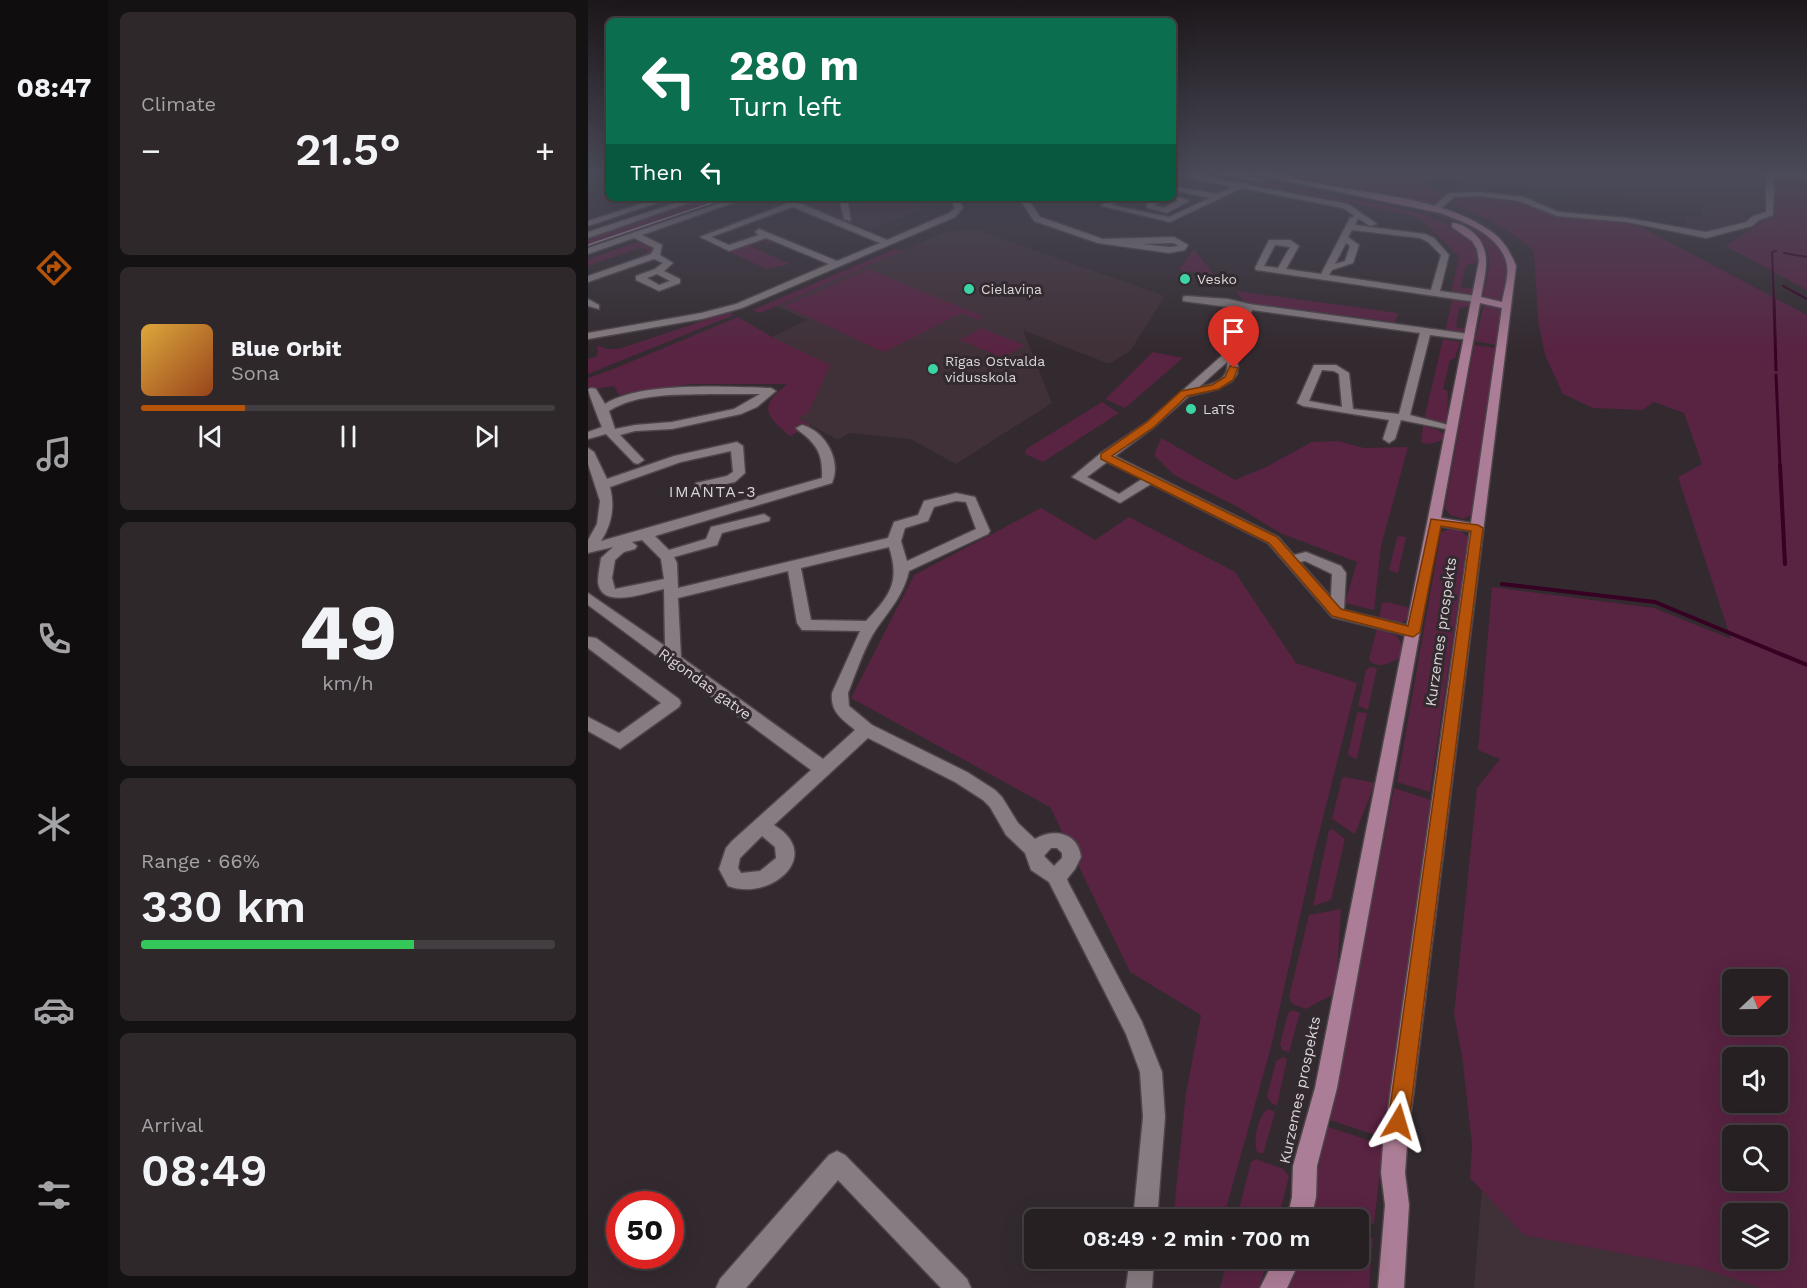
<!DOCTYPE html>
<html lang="en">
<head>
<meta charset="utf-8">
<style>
	:root { --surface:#262023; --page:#2e282b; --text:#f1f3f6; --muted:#a4a3a6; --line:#423e41; --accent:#b45309 }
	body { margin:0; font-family:"Work Sans",sans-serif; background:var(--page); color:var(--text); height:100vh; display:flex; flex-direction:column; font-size:22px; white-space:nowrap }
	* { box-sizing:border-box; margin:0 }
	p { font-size:20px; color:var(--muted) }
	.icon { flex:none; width:33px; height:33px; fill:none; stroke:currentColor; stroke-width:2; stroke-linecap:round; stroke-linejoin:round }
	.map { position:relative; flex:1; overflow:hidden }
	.side { display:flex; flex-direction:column; gap:12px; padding:12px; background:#151213; width:480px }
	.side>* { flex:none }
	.banner { position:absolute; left:18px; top:18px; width:570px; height:183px; border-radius:9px; box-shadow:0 6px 24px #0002,0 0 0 2px var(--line); background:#0b6e4f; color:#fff; overflow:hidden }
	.needle { width:39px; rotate:68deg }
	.controls { position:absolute; left:1134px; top:969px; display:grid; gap:12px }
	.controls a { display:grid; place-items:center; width:66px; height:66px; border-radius:9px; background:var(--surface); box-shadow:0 6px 24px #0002,0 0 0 2px var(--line); font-size:30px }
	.speed { position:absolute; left:18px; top:1191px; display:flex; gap:12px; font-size:30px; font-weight:700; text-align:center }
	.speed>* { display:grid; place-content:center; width:78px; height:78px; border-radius:50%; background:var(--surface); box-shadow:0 6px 24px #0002,0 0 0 2px var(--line); line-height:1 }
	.speed .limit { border:9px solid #d22; background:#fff; color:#111 }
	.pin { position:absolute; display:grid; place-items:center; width:51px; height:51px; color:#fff; margin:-62px -26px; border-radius:50% 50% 50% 0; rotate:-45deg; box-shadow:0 0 6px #0007 }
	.pin .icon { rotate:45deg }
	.me { position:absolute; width:66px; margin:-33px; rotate:7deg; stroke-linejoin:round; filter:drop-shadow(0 0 4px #0008) }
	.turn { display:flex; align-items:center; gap:21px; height:126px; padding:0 24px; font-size:27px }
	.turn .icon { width:78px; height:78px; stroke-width:2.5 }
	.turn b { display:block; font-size:42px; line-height:51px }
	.then { display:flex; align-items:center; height:57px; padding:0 24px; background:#0003; gap:12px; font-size:22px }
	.big { font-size:45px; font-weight:600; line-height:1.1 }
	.side .tile { flex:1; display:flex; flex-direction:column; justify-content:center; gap:9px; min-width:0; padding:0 21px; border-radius:9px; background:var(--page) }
	.side .dial { align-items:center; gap:0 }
	.dial b { font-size:78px; line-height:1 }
	.song { display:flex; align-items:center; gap:18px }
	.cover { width:72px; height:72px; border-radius:9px; background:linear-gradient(135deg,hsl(40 70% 55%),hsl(20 70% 35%)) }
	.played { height:6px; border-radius:3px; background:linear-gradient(90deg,var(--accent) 25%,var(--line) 25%) }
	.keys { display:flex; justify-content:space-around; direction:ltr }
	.heat { display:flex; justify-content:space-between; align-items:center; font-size:33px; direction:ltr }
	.charge { height:9px; border-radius:4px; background:linear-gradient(90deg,#34c759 66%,var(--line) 0) }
	.trip { position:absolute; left:436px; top:1209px; width:345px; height:60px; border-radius:9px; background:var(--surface); box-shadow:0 6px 24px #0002,0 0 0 2px var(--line); font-weight:600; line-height:60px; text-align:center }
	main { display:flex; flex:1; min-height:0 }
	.tabs { display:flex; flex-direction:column; width:108px; justify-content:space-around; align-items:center; background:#0f0d0e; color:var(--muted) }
	.tabs .icon { width:42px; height:42px }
	.tabs .selected { color:var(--accent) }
	.tabs b { font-size:27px; color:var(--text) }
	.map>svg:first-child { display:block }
	.built { fill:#403038 }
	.green { fill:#592342; fill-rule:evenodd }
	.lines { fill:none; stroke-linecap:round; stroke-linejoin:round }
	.stream-far2 { stroke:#360123; stroke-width:2 }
	.stream-far1 { stroke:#360123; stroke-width:3 }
	.stream { stroke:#360123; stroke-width:4 }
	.minor-casing { stroke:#4d4549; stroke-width:3 }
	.major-casing { stroke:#4d4549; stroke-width:3 }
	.minor { fill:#877c81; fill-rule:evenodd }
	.major { fill:#ac7d96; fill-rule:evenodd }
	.tram { stroke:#a59ea2; stroke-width:1.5 }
	.route { fill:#b45309; stroke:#753606; stroke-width:1.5 }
	.poi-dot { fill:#3cd4a4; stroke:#332a2f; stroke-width:2 }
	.labels { text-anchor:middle; stroke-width:6; stroke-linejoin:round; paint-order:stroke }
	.far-poi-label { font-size:14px; fill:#dbd5d8; stroke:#332a2f; text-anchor:start }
	.street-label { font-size:15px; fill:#dbd5d8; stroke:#332a2f }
	.neighbourhood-label { font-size:16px; letter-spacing:1.5px; fill:#dbd5d8; stroke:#332a2f }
</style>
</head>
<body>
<main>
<nav class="tabs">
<b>08:47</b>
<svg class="icon selected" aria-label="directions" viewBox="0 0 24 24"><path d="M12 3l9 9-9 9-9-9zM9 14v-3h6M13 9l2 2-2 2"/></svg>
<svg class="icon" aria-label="music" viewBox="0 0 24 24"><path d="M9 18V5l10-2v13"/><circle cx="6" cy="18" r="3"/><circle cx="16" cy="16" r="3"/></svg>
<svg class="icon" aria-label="phone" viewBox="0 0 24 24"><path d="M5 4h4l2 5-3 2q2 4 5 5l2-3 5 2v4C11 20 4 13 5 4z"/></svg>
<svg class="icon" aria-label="climate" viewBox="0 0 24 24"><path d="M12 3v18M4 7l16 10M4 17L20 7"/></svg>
<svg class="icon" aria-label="car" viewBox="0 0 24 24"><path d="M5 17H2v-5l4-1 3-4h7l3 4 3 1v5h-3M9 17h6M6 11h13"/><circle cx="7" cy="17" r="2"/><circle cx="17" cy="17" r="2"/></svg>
<svg class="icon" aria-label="filters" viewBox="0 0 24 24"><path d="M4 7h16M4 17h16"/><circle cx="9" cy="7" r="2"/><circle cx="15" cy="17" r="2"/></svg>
</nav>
<section class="side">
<div class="tile"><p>Climate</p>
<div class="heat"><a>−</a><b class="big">21.5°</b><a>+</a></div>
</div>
<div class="tile">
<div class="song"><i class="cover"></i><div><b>Blue Orbit</b><p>Sona</p></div></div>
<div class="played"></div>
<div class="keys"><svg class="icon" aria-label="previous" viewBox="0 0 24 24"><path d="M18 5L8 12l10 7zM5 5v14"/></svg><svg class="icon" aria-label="pause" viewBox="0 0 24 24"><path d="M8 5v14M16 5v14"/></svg><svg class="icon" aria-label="next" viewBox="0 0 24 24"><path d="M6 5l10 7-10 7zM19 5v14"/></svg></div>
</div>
<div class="tile dial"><b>49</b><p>km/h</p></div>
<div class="tile"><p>Range · 66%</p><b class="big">330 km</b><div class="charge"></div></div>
<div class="tile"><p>Arrival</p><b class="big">08:49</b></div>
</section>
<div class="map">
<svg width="1219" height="1288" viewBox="0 0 1219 1288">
	<rect width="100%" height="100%" fill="#332a2f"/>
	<!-- built -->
	<path class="built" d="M876 173H1113L1176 177 1177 213 1156 211 1159 223 1121 232 1099 230 1096 216 1115 218 1112 207 914 186H901L899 192 871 190Z
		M200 198H327L332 210 283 230Z
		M386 229 574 295 575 299 542 351 521 364 435 330 464 403 368 464 322 439 262 433 250 440 210 418 184 337 219 320 188 306 354 233Z
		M897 1149 1144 1258H1190L1219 1288H886Z"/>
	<!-- green -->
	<path class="green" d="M688 173H842L837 185 856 196 850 205Z
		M1187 173H1219V290L1138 246 1186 214Z
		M676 177C702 181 727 186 753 191 794 199 892 212 914 251 923 267 917 284 914 301L895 299C896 283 905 264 899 248 885 206 716 190 674 178Z
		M672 181C696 185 720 191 745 196 785 204 854 209 884 241 890 247 891 254 891 262L878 265 873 287 885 289V292L880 295 863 292 871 256 833 220 817 214 663 183Z
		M891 196 912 198 969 216 1039 221 1049 225 1219 315V1288H1173L1113 1268 936 1235 882 1178 884 1144 874 1056 866 1014 889 788 912 759 890 750 904 587 1066 608 1143 639 1090 477 1114 464 1096 413 1066 402 1054 410 1005 408 975 394 957 355 950 320 946 251C918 227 897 217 863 204L875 197ZM1144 980H1190V1024H1144ZM1144 1058H1190V1102H1144ZM1144 1136H1190V1180H1144ZM1144 1214H1190V1258H1144Z
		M118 198H150L0 249V237Z
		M172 240 186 242 182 244 174 241 162 246 202 264 179 269 141 252Z
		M50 242 65 249 64 252 51 256 61 251 54 247 0 266V259Z
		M307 249 314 251 172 313 164 310Z
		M606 249 627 276 591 270Z
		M281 269 396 317 390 320 373 313 296 352 196 306Z
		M648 291 810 313 807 322 656 302Z
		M865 297 882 303V306L871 308 868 327 878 329 872 333 857 331Z
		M896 304 913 309 909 345 887 341Z
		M141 312 146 315 0 374V359L9 356 10 345 18 349H31Z
		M150 317 184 337 242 365 220 413 210 418 223 425 202 436C191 426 171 413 185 397 189 392 195 388 199 384H103L31 395 26 386 0 390V378L23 370Z
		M393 328 436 345 415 358 372 340Z
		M855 339 872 342 867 358 862 360 855 389 860 391 859 422 853 423 836 420Z
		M886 345 908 348 883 515 876 519 862 515 857 508Z
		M565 352 595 358 537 408 517 399Z
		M514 402 531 413 455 462 437 454 438 449Z
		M835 426 850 430 857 435 856 440 841 444 833 443Z
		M573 438 647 480 678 467 724 442 750 441 776 448 820 447 793 546 786 610 757 603 769 562 692 533 650 507 586 475 566 455Z
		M453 508 507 540 541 517 647 572 708 663 769 683 726 853 683 1047 635 1219H585L598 1093 613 1015 542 972 462 807 263 698 326 575Z
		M862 529 872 530 880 537 842 792 809 782 853 532Z
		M812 536 818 537 810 573 801 570 809 537Z
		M799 602 822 608C818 630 808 624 791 620L794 603Z
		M791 629 809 636 815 647 812 658C801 663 790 670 781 660L788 631Z
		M782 667 789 668 780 710 770 706 778 670Z
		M771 712 779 713 769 759 761 756 760 753 769 713Z
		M758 777 787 783 767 834 744 819 754 778Z
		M806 788 843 800 796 1138 742 1120Z
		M744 829 757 839 743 900 725 906 741 830Z
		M753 909 749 973 744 995 718 1009 704 1004 701 996 721 915Z
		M705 1010 712 1013 701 1052 694 1050 692 1044 700 1013Z
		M695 1057 699 1059 689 1106 682 1102 679 1096 688 1061Z
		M680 1109 687 1112 675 1154 669 1152C665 1141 670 1115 680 1109Z
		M740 1127 795 1145 786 1224 771 1223V1220H718Z
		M668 1159 695 1169 701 1176 691 1216 650 1214 663 1162Z
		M771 1237 785 1238 781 1288H699L708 1259 771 1258Z
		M640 1258 680 1259 671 1288H632Z"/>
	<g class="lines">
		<!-- stream-far2 -->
		<path class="stream-far2" d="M1196 253 1219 257
			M1195 286 1219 299
			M1186 302 1184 252 1188 251"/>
		<!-- stream-far1 -->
		<path class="stream-far1" d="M1186 300 1188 370
			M1188 375 1192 466"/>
		<!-- stream -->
		<path class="stream" d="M1192 465 1197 564
			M914 584 1067 602 1219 665"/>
		<defs>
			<path id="minor" d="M585 173H597L652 183 657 182 660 185 760 204 789 224 782 226 770 218 767 225 837 234 846 238 861 255 852 291 888 296 893 299 888 302 668 270 667 268 681 240H702L711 246 698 269 733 274 762 218 767 216 755 208 654 188 582 222 513 206 525 198H535L524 205 581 217 622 198 585 190V186L629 194 646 187 588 175ZM764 230 832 238 840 242 853 255 843 290 741 275 744 270 765 263 771 245 760 237ZM758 243 762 246 757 261 747 264ZM687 245 702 247 690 268 676 266Z
				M1184 173 1219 174V178L1186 177 1185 215 1171 220 1164 226 1118 238 1039 222 969 216 931 201 892 196 866 197 850 211 843 209 861 193 892 192 936 197 970 212 1039 218 1118 232 1158 222 1165 216 1178 212V176Z
				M592 197 601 201 579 213 559 208V202L570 198H581L566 205 575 208 590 201 588 199Z
				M103 198H115L0 238V232Z
				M147 198H159L54 235 74 245 72 255 85 263 76 271 92 279V283L71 291 48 280V276L67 269 75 263 66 259 0 282V276L63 254 66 248 46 238 0 254V248ZM69 274 82 281 71 285 59 278Z
				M186 198H197L209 202 299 240 361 213 367 208 362 198H370L375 208 367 217 154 308 114 319 0 339V333L113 313 148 304 241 264 178 238 141 251 112 237 198 204ZM205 207 292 243 249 261 171 229 167 232 171 235 141 245 123 237Z
				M251 198H259L263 221 256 219Z
				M431 198H439L452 217 515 239 586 237 600 245 597 250 581 253 510 243 446 221ZM585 243 591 246 581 247 554 244Z
				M68 199 75 201 0 226V221Z
				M598 296 640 299 661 304 881 334 886 337 881 340 842 335 822 415 868 427V431L813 420 807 439 801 443 795 439 801 420 715 406 709 403 726 365H748L761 373 765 409 811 414 832 333 664 310 647 353 650 367 649 374 644 381 630 389 601 396 566 427 527 456 690 537 706 555 718 552 753 566 758 573 756 610 830 628 832 632 830 636 825 637 744 617 680 543 563 484 532 503 484 477 513 453 558 423 638 352 655 309 595 301V297ZM639 362C642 380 625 384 610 388ZM734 370 746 371 751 374 754 407 721 401ZM519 462 554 479 531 494 499 477ZM717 561 744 574 743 597 712 562Z
				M0 299 11 305V309L0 306Z
				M4 388 8 389 17 404C54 381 139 387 183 388L188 391 169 407 153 414 84 429 47 431 32 435 56 460 50 464 46 463 18 434 0 439V432L14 427C12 423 0 392 0 389ZM121 394H172L146 409 84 422 47 425 27 429 21 411C49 393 88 395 121 394Z
				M214 425C237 431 254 460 244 483L67 536 81 550 118 539 123 527 176 514 182 518 181 521 134 533 129 545 86 557 89 563 90 588 300 538 306 522 330 515 336 501 368 493 387 497 402 531 400 534 321 571C316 594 303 608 289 628 277 645 268 673 260 693L261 706 284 725 379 772 407 790 414 797 430 823 447 839C465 828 490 832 493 857L487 869 479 879 480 882 554 1022 574 1072 577 1117 569 1220H545L555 1117 552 1072 538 1034 461 882 443 870 437 853 418 835 402 807 395 800 367 782 280 738 186 825C237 856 182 902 140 886L131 869 138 848 144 841 223 770 0 605V593L77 646 76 589C57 593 13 610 10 582 10 574 12 566 13 558L25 547 0 553V540L9 524 12 501 0 464V448L6 452 19 479 86 456 149 442 155 446 157 473 147 482 112 490 106 486 108 483 139 476 145 472 143 451 93 462 22 487C27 507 24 524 13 541L234 478C235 454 229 444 210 430L208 428ZM368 501 378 502 388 529 319 561 313 541 317 528 340 521 346 507ZM54 540 73 559 76 579 27 589 24 578 27 560 36 552 47 549 49 546 44 542ZM301 547C312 581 303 595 278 621L223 620 213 568ZM200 571 209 623 214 630 272 631 244 693C242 712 254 719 267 730L235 759 93 657 90 598ZM174 836 187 847 188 858 172 871 153 873 150 868 152 858ZM463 848H469L474 853V858L466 866 456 856Z
				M0 637 8 638 91 699 93 703 91 707 32 749 0 731V717L31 733 73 703 0 648Z
				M249 1151 257 1155 379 1279 383 1288H353L250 1180 158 1288H128L132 1279 241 1155Z
				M542 1258H566L564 1288H538Z"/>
			<path id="major" d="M633 173H646L679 180 675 182 636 175Z
				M661 173H675C703 178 732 184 761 189 808 197 861 203 901 230 915 239 922 251 928 266L819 1145 817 1173 821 1205 816 1288H790L797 1205 793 1173 795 1145 882 531 851 526 749 1088 729 1166 728 1197 723 1220H699L704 1197 705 1166 727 1088 891 261 889 249 884 241 864 227V223C871 223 876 226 882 230 906 248 897 272 893 297L914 302C916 291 921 276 919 265 913 235 877 222 852 213ZM892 303 914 308 883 523 853 518Z
				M687 1258H713L699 1288H672Z"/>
		</defs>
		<!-- minor casing -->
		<use href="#minor" class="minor-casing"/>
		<!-- major casing -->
		<use href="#major" class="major-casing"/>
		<!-- minor -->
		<use href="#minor" class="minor"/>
		<!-- major -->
		<use href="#major" class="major"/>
		<!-- tram -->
		<path class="tram" d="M0 245 138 198"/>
	</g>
	<!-- sky -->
	<linearGradient id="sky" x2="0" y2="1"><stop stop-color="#1c171a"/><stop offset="0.49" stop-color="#4a4a58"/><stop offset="1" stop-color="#4a4a58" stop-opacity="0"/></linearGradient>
	<rect width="1219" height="353" fill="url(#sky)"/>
	<!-- route -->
	<path class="route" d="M642 366 650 368 645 380 631 389 599 396 566 427 524 456 689 537 753 609 820 626 843 519 890 525 895 528 821 1122 818 1129 810 1132 803 1129 800 1122 883 531 853 526 832 632 825 637 744 616 681 543 513 459V454L559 422 593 391 624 385 637 377Z"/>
	<!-- markers -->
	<g class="poi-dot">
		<circle cx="597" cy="279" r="6"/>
		<circle cx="381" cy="289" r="6"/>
		<circle cx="345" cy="369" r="6"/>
		<circle cx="603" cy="409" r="6"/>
	</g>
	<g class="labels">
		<!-- far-poi labels -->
		<g class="far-poi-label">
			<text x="609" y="284">Vesko</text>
			<text x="393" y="294">Cielaviņa</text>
			<text x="357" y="366">Rīgas Ostvalda<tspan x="357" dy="16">vidusskola</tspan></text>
			<text x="615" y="414">LaTS</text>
		</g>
		<!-- street labels -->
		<g class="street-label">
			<text transform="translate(853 632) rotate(-82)" y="5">Kurzemes prospekts</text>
			<text transform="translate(117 684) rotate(36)" y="5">Rigondas gatve</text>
			<text transform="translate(712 1090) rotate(-78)" y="5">Kurzemes prospekts</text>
		</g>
		<!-- neighbourhood labels -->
		<g class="neighbourhood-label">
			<text x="125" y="497">IMANTA-3</text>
		</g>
	</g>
</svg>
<div class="controls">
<a><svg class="needle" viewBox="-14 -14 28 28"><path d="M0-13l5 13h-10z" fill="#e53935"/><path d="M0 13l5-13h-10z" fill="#a4a3a6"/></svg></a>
<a><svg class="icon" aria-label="sound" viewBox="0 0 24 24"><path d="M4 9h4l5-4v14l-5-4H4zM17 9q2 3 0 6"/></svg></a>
<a><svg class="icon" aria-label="search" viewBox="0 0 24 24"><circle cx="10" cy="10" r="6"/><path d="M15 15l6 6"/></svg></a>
<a><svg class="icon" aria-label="layers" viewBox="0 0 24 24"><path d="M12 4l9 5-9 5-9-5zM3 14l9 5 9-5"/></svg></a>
</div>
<div class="speed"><div class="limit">50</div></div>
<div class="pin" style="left:646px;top:368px;background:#d93025"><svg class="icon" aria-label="arrive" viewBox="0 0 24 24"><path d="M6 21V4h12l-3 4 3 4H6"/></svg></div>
<svg class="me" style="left:810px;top:1122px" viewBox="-20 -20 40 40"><path d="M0-17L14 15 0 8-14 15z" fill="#b45309" stroke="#fff" stroke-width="4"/></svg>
<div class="trip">08:49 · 2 min · 700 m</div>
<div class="banner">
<div class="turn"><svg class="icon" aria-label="left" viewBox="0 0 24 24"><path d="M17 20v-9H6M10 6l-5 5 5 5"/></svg><div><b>280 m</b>Turn left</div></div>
<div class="then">Then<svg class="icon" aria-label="left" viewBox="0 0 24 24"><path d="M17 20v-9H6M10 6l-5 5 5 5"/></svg></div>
</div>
</div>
</main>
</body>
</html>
